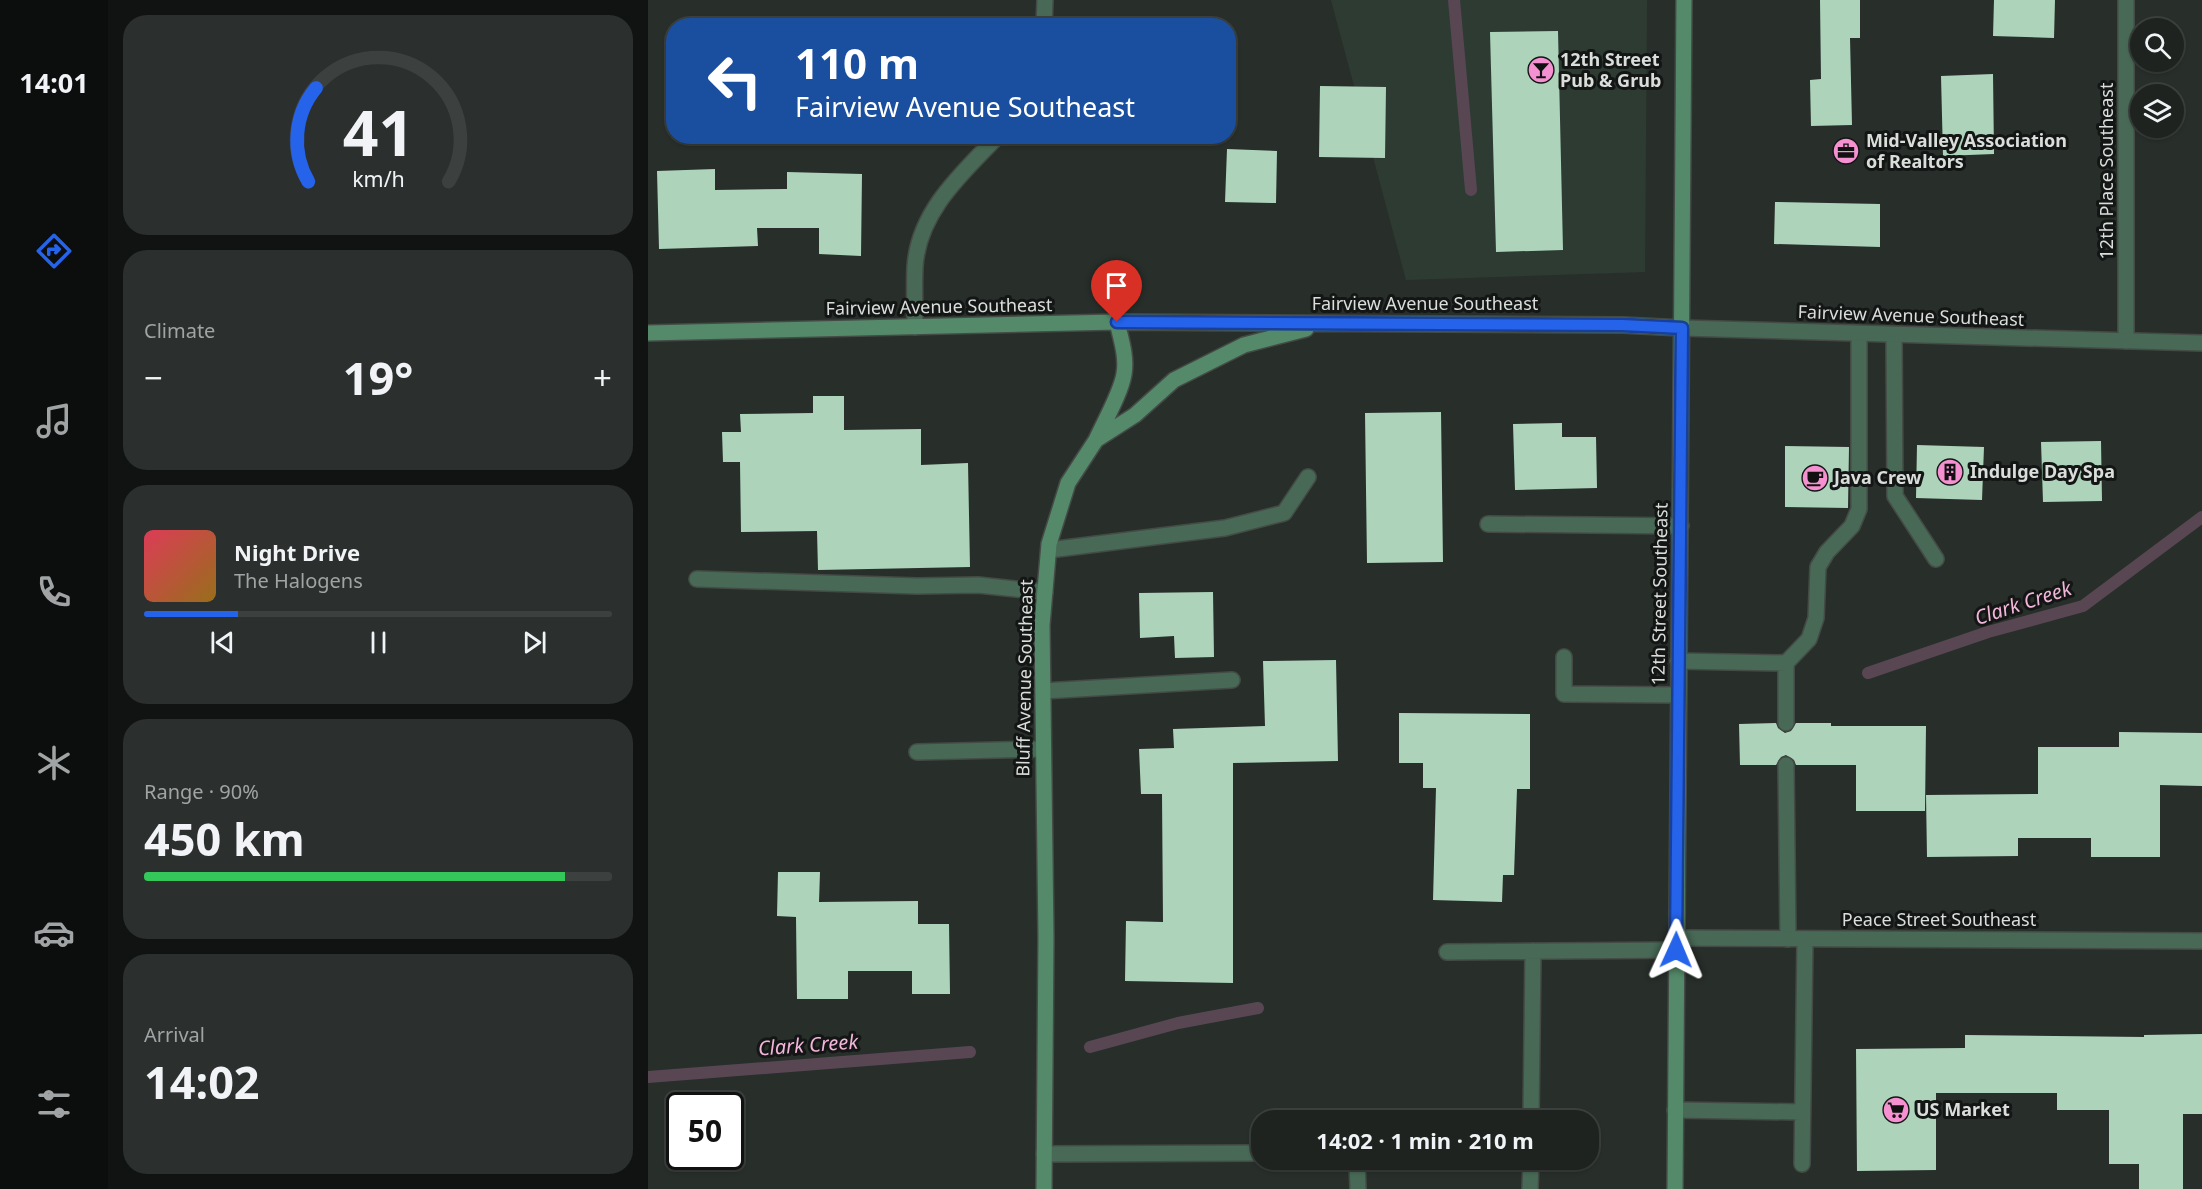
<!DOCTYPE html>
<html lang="en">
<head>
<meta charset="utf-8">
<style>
	:root { --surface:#1e2320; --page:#2b2f2d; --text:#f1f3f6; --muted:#a1a4a5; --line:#3c403e; --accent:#2563eb }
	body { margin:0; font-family:"Noto Sans",sans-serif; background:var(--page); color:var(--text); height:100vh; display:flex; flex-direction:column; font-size:22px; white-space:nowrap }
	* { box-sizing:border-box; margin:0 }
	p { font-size:20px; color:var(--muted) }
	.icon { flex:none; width:33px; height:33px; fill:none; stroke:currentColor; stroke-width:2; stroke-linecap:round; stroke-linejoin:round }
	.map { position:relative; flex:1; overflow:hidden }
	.drawer { display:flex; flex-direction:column; gap:15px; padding:15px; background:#101312; width:540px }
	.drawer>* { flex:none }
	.guide { position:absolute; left:18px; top:18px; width:570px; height:126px; border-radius:24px; box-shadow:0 2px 4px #0004,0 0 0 2px var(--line); background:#1a4fa0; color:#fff; overflow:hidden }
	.buttons { position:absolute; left:1482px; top:18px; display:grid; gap:12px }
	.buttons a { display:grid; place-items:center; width:54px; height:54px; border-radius:50%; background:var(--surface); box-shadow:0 2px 4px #0004,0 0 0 2px var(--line); font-size:30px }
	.speed { position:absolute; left:18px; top:1092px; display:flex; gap:12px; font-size:30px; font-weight:700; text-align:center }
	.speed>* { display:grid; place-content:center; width:78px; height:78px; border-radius:50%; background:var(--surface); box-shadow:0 2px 4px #0004,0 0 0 2px var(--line); line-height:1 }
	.speed .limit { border:3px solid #111; border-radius:9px; background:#fff; color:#111 }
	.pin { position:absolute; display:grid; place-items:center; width:51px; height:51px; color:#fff; margin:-62px -26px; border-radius:50% 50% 50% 0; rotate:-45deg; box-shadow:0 0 6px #0007 }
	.pin .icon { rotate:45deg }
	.me { position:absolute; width:66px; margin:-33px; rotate:1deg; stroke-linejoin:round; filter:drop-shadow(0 0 4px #0008) }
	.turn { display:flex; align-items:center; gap:21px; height:126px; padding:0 30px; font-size:27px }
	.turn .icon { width:78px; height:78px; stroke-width:2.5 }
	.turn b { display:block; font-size:42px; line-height:51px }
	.big { font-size:45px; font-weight:700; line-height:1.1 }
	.drawer .widget { flex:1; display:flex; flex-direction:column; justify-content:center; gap:9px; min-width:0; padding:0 21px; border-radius:24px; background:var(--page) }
	.drawer .dial { align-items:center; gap:0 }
	.dial svg { height:156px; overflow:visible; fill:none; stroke:var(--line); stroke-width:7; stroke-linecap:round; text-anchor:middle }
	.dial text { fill:var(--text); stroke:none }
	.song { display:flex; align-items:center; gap:18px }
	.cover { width:72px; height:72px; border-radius:9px; background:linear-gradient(135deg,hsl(350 70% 55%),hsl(40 70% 35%)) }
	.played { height:6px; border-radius:3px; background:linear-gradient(90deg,var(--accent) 20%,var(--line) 20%) }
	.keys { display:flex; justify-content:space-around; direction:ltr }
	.heat { display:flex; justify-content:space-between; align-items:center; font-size:33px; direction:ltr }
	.charge { height:9px; border-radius:4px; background:linear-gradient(90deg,#34c759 90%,var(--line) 0) }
	.trip { position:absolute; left:603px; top:1110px; width:348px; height:60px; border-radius:24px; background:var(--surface); box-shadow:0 2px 4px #0004,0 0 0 2px var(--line); font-weight:700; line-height:60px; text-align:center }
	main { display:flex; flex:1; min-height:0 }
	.dock { display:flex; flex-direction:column; width:108px; justify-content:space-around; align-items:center; background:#0c0e0d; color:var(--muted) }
	.dock .icon { width:42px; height:42px }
	.dock .current { color:var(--accent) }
	.dock b { font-size:27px; color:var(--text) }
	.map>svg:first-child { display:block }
	.built { fill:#2e3b33 }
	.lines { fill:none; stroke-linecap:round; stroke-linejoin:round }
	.stream { stroke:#584752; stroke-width:12 }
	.building { fill:#add4bb }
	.service-casing { stroke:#444b46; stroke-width:18 }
	.minor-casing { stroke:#444b46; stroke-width:18 }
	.tertiary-casing { stroke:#444b46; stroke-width:18 }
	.secondary-casing { stroke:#444b46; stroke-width:18 }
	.service { stroke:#476955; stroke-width:15 }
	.minor { stroke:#476955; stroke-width:15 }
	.tertiary { stroke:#476955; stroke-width:15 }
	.secondary { stroke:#548a6a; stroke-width:15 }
	.route-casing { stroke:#184099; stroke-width:15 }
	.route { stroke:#2563eb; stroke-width:10 }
	.labels { text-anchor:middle; stroke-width:6; stroke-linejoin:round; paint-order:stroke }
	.poi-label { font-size:18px; font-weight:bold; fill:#d9dedb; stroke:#131614; text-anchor:start }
	.street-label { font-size:18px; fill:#d9dedb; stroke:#131614 }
	.water-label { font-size:20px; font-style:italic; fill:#f2b6da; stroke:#131614 }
</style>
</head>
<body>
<main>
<nav class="dock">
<b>14:01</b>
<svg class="icon current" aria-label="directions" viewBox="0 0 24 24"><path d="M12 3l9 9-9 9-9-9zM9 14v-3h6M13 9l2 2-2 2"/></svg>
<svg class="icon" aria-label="music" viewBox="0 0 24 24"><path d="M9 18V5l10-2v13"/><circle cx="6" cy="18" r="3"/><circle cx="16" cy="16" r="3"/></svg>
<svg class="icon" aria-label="phone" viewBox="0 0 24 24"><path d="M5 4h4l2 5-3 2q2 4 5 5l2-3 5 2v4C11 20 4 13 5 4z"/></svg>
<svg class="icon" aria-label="climate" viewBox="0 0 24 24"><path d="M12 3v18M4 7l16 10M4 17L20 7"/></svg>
<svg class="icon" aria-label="car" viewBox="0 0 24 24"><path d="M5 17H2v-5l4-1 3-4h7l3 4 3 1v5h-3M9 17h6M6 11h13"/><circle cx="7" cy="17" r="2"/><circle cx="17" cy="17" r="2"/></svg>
<svg class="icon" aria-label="filters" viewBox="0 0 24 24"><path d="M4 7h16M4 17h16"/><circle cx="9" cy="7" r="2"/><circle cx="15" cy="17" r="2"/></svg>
</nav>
<section class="drawer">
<div class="widget dial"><svg viewBox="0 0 100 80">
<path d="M14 69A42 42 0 1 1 86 69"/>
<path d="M14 69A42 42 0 0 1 18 21" stroke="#2563eb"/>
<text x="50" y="56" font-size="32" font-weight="700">41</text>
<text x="50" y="72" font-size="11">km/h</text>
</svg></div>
<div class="widget"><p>Climate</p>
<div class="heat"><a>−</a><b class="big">19°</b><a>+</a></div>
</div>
<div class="widget">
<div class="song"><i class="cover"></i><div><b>Night Drive</b><p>The Halogens</p></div></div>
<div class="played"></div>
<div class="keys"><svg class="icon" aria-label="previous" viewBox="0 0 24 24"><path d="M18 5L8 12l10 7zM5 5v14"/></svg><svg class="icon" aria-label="pause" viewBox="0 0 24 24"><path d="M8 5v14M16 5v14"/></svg><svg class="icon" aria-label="next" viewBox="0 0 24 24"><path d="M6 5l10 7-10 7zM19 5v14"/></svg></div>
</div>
<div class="widget"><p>Range · 90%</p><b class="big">450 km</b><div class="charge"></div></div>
<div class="widget"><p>Arrival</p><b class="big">14:02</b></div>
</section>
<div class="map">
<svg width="1554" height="1189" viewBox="0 0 1554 1189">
	<rect width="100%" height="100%" fill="#282f2a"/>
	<!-- built -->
	<path class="built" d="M683 0H999L997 272 758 280Z"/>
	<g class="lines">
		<!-- stream -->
		<path class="stream" d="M806 0 823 190
			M1220 673 1340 632 1435 606 1554 517
			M442 1047 530 1023 610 1008
			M0 1077 322 1052"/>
	</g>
	<!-- building -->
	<path class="building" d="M1172 0H1212V38H1202L1204 125 1163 126 1162 80 1173 79Z
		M1346 0H1407L1406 38 1345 36Z
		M910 31 915 250 848 252 842 32Z
		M1345 74 1346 154 1295 156 1293 76Z
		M672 86 738 87 737 158 671 157Z
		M579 149 629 151 628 203 577 202Z
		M67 169V190L139 189V172L214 174 213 256 171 254V228H109L110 246 11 249 9 171Z
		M1127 202 1232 204V247L1126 244Z
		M165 396H196V430L273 429V465L320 463 322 567 170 570 169 531 93 532 92 462H75L74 432H93L92 414 165 413Z
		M793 412 795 562 719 563 717 413Z
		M914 423V437H948L949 488 867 490 865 424Z
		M1453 441 1454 501 1395 502 1393 442Z
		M1269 445 1336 447 1334 500 1268 498Z
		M1137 446 1201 447 1200 508 1137 507Z
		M565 592 566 657 527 658 526 636 492 638 491 593Z
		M688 660 690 761 585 763V983L477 981 478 921 515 922 514 794H493L491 749 526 748 525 729 617 726 615 661Z
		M751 713 882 714V789H869L866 875H855L854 902 785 900 788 788H775V763H751Z
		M1128 723 1130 728 1137 733 1143 731 1148 723H1183V726H1278L1277 811H1208V765H1148L1146 760 1138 755 1133 757 1128 765H1092L1091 724Z
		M1471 732 1554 733V786L1512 785V857H1443V838H1370V856L1279 857 1278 795 1390 794V747H1471Z
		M130 872H172L171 902 270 901V924H301L302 994H264V971H200V999H149L148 917 129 916Z
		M1554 1034V1114H1535V1189H1491V1164H1461V1110H1409V1093H1288V1170L1209 1171 1208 1049 1317 1048V1035L1496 1037V1035Z"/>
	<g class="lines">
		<defs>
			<path id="service" d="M1246 335 1247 496 1288 559
				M840 524 1033 526
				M401 550 577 528 636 513 660 477
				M49 579 269 586 330 585 397 592
				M916 657V694L1030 695
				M1030 661 1138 663V723
				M1138 663 1161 639 1168 618 1170 567 1179 552 1204 526 1211 509V334
				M395 691 584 680
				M269 752 395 749
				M1138 765 1140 939
				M799 952 1028 950
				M1027 1110 1154 1112
				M883 1120 885 951
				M396 1154 614 1153
				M709 1160 710 1189
				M1154 1164 1157 939
				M882 1189 883 1160"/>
			<path id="minor" d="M396 26 397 0
				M267 327C267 307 266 287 267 267 270 212 314 173 350 136
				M1478 341V0
				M1028 938 1554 941"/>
			<path id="tertiary" d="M1034 328 1554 343"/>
			<path id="secondary" d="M0 333 469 322 974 325 1034 328
				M448 440C456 422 473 393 476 374 479 357 473 339 469 322
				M396 1189 398 937 394 625 401 544 420 483 448 440 487 415 526 380 596 345 658 329
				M1027 1189 1036 0"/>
		</defs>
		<!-- service casing -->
		<use href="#service" class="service-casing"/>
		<!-- minor casing -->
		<use href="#minor" class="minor-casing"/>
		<!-- tertiary casing -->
		<use href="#tertiary" class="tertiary-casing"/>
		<!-- secondary casing -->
		<use href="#secondary" class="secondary-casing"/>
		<!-- service -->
		<use href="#service" class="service"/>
		<!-- minor -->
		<use href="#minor" class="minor"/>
		<!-- tertiary -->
		<use href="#tertiary" class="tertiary"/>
		<!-- secondary -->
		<use href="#secondary" class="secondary"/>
	</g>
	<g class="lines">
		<defs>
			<path id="route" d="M469 322 974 325 1034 328 1028 950"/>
		</defs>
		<!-- route casing -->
		<use href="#route" class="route-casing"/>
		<!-- route -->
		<use href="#route" class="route"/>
	</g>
	<!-- icons -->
	<defs>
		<symbol id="bar-disc" viewBox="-11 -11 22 22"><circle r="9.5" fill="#f590d1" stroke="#131614"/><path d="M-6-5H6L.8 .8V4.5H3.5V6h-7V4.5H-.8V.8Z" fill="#111"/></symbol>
		<symbol id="office-disc" viewBox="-11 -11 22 22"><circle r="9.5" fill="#f590d1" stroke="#131614"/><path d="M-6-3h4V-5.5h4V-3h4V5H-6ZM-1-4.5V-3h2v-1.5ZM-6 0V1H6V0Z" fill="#111"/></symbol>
		<symbol id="building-disc" viewBox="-11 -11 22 22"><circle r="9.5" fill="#f590d1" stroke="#131614"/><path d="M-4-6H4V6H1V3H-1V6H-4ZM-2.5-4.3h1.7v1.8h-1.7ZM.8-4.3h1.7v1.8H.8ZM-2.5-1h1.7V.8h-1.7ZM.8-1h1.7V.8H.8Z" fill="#111"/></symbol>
		<symbol id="cafe-disc" viewBox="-11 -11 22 22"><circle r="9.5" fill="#f590d1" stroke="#131614"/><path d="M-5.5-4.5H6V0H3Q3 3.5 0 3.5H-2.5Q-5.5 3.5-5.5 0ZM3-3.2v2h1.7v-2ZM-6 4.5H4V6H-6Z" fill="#111"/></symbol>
		<symbol id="supermarket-disc" viewBox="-11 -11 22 22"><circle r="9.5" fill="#f590d1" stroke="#131614"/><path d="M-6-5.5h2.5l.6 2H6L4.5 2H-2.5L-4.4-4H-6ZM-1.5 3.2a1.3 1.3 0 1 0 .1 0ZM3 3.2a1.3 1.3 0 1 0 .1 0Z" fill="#111"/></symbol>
	</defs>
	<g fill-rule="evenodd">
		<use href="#bar-disc" x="878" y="55" width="30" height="30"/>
		<use href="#office-disc" x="1183" y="136" width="30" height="30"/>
		<use href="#building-disc" x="1287" y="457" width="30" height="30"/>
		<use href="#cafe-disc" x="1152" y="463" width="30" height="30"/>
		<use href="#supermarket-disc" x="1233" y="1095" width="30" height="30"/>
	</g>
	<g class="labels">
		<!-- poi labels -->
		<g class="poi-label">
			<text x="912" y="66">12th Street<tspan x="912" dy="21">Pub &amp; Grub</tspan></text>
			<text x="1218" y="147">Mid-Valley Association<tspan x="1218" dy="21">of Realtors</tspan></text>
			<text x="1322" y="478">Indulge Day Spa</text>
			<text x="1186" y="484">Java Crew</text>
			<text x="1268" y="1116">US Market</text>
		</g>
		<!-- street labels -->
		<g class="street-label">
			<text transform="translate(1459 171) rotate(-90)" y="6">12th Place Southeast</text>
			<text x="777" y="310">Fairview Avenue Southeast</text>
			<text transform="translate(291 307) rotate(-1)" y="6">Fairview Avenue Southeast</text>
			<text transform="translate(1263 316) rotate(2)" y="6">Fairview Avenue Southeast</text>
			<text transform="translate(1012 594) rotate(-89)" y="6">12th Street Southeast</text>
			<text transform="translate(377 678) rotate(-89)" y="6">Bluff Avenue Southeast</text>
			<text x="1291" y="926">Peace Street Southeast</text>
		</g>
		<!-- water labels -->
		<g class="water-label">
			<text transform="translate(1375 603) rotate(-18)" y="7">Clark Creek</text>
			<text transform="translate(160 1045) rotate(-4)" y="7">Clark Creek</text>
		</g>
	</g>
</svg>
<div class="buttons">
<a><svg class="icon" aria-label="search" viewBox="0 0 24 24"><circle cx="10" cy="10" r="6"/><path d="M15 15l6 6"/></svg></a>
<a><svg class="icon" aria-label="layers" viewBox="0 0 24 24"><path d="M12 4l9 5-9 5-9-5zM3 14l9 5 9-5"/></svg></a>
</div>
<div class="speed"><div class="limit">50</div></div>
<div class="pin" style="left:469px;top:322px;background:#d93025"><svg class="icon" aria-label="arrive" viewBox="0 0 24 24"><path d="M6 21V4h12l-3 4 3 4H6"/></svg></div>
<svg class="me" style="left:1028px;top:950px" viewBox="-20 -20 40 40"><path d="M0-17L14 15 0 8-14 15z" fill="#2563eb" stroke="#fff" stroke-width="4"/></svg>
<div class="trip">14:02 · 1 min · 210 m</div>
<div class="guide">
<div class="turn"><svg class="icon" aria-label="left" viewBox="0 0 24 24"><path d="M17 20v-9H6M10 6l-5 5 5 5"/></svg><div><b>110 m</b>Fairview Avenue Southeast</div></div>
</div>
</div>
</main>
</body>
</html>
